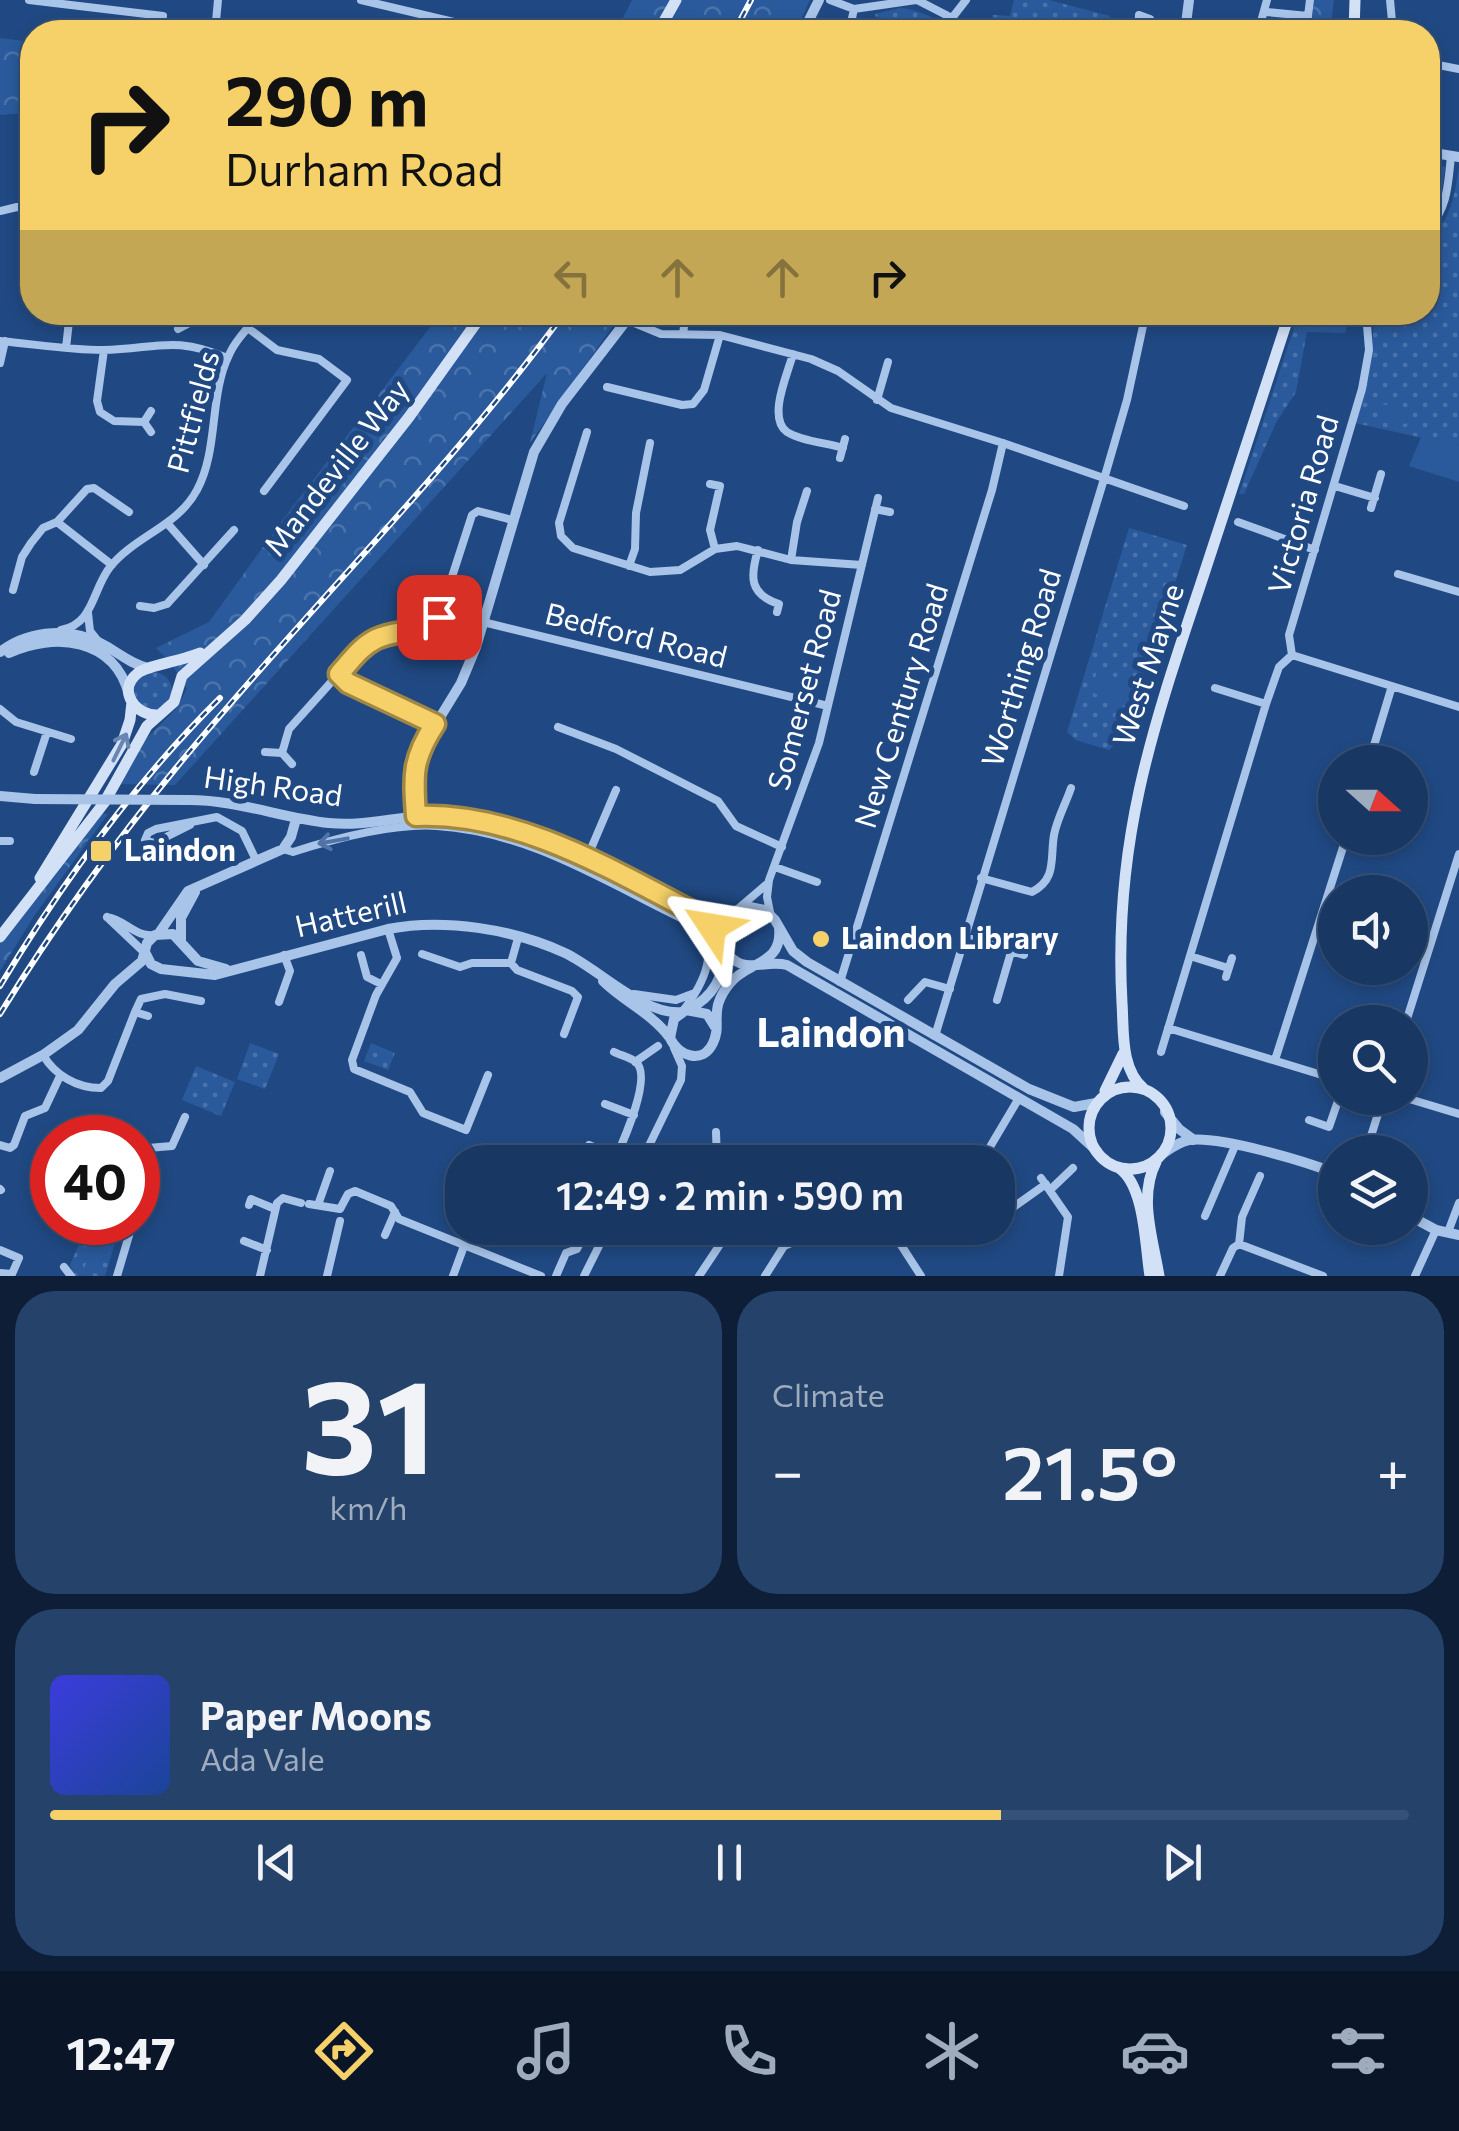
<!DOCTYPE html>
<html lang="en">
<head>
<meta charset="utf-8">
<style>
	:root { --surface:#183762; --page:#25426b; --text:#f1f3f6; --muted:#9facbe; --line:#365177; --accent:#f6d169 }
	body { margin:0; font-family:Commissioner,sans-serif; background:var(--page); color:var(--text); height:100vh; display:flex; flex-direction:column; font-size:38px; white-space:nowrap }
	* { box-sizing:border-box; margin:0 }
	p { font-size:32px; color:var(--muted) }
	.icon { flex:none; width:55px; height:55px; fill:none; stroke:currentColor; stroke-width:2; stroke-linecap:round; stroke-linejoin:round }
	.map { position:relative; height:1276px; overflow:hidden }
	.details { display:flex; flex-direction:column; gap:15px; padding:15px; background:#0d1e36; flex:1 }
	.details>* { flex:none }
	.banner { position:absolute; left:20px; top:20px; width:1420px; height:305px; border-radius:40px; box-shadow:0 5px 15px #0003,0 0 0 2px var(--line); background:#f6d169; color:#111; overflow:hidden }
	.needle { width:65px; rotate:111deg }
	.buttons { position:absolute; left:1318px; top:745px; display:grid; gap:20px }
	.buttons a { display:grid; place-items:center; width:110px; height:110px; border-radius:50%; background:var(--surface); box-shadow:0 5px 15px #0003,0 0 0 2px var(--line); font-size:50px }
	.speed { position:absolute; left:30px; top:1115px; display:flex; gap:20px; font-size:50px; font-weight:700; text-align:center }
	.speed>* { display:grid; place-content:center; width:130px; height:130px; border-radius:50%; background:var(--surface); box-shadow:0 5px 15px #0003,0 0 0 2px var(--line); line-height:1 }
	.speed .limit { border:15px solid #d22; background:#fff; color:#111 }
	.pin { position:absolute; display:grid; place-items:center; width:85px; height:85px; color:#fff; margin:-42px; border-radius:20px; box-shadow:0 5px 15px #0006 }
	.me { position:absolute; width:110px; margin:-55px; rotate:303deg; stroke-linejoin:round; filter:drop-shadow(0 0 8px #0008) }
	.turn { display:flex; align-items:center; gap:35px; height:210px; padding:0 40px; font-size:45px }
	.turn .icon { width:130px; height:130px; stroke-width:2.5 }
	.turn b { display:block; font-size:70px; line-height:85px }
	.lanes { display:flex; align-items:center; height:95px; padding:0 40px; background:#0003; justify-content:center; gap:50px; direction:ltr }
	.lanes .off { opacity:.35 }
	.big { font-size:75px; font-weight:600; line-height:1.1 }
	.details .tile { flex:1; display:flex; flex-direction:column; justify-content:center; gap:15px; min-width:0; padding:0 35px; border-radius:40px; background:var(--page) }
	.details .dial { align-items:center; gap:0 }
	.dial b { font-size:130px; line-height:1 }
	.song { display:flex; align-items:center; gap:30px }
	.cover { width:120px; height:120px; border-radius:15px; background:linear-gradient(135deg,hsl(240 70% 55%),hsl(220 70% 35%)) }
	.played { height:10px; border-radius:5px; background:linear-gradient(90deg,var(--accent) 70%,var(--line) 70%) }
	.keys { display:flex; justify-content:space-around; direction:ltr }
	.heat { display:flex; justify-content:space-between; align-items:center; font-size:55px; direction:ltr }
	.details .tiles { flex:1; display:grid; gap:15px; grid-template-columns:1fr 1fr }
	.tile:last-child { grid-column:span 2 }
	.trip { position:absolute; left:445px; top:1145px; width:570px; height:100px; border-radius:40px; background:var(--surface); box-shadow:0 5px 15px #0003,0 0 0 2px var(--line); font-weight:600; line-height:100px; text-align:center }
	.tab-bar { display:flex; height:160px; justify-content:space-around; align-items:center; background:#0a1627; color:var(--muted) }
	.tab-bar .icon { width:70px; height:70px }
	.tab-bar .current { color:var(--accent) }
	.tab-bar b { font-size:45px; color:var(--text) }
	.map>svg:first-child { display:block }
	.grass { fill:url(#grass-dots) }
	.forest { fill:url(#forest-crowns) }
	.garden { fill:#2a5a9c }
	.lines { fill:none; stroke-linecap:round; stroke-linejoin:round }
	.minor { stroke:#a8c4e9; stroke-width:8 }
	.tertiary { stroke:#a8c4e9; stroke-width:10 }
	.secondary { stroke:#d3e1f7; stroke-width:11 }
	.rail-casing { stroke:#fff; stroke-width:6 }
	.rail { stroke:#204983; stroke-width:2.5; stroke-dasharray:8; stroke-linecap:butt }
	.tertiary-bridge { stroke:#a8c4e9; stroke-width:10 }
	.oneway { stroke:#6886b1 }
	.oneway2 { stroke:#5074a7 }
	.route-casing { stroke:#a08844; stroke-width:25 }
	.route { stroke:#f6d169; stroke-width:18 }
	.poi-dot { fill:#f6d169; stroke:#204983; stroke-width:4 }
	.labels { text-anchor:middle; stroke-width:10; stroke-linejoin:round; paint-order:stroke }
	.street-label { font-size:30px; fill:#fff; stroke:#204983 }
	.poi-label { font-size:30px; font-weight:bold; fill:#fff; stroke:#204983; text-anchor:start }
	.district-label { font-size:40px; font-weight:bold; fill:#fff; stroke:#204983 }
</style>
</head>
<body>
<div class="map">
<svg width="1459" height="1276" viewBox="0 0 1459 1276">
	<defs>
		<pattern id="grass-dots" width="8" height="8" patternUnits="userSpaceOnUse" patternTransform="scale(2.5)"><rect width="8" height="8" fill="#2a5a9c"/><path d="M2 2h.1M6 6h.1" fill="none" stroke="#4a73ab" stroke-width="1.8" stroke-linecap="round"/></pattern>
		<pattern id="forest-crowns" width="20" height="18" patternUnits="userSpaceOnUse" patternTransform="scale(2.5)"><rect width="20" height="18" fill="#2a5a9c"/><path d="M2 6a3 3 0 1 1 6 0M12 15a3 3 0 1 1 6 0" fill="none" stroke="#4a73ab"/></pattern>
	</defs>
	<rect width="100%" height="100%" fill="#204983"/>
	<!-- grass -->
	<path class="grass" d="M1014 0H1049L1110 16 1109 32H990L993 15 1010 16Z
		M900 8C915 9 936 17 945 28L876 17 875 14Z
		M1428 165 1445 167 1441 196 1428 226Z
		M1459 167V446L1355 423 1370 362 1374 324 1380 313 1428 312V237C1452 222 1455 191 1459 167Z
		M1299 313H1343L1349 320 1345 333 1307 332 1296 392 1277 421 1244 494H1239Z
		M1129 528 1187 545 1127 734 1109 750 1076 740 1067 732Z
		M134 691a19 19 0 1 1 38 0a19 19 0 1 1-38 0Z
		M250 1043 279 1054 265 1089 237 1079Z
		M371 1043 395 1053 388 1070 364 1061Z
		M196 1066 235 1082 221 1116 182 1100Z
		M88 1223H121L105 1276H74L70 1265Z"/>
	<!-- forest -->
	<path class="forest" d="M632 0H810L795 32H616Z
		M1314 0H1334L1330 32H1311Z
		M0 38 32 42 25 113 0 115Z
		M441 313H622L530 443 547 373 175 785 119 784 145 740 176 709 187 689 171 663 156 648 209 622 281 522Z
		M100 813 108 814 34 916 0 971V937Z"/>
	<!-- garden -->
	<path class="garden" d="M1382 404 1409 410 1406 424 1379 418Z
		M1422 435 1459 446V482L1409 466Z
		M1097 671 1134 683 1126 706 1091 692Z
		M93 1239 108 1243 98 1274 84 1270Z"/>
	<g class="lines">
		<!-- minor -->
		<path class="minor" d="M29 0 163 16
			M361 0 496 32
			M830 0 854 9 916 0
			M917 0 952 18
			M1390 0 1393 32
			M1266 12 1308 16
			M604 24 605 32
			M215 32 218 0
			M849 32 854 9
			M947 32 952 18 966 0
			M1138 32 1139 15 1150 19
			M1258 32 1267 0
			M1306 32 1310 0
			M1428 63 1459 69
			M0 211 17 207 32 210
			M1428 229C1448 208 1448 184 1451 156
			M627 320 661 334 720 335 811 359 838 371 891 408 1003 443 1184 506
			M248 328 277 350 319 359 347 380 264 491
			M178 329 197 319 199 312
			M683 334 686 312
			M0 341C34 344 68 350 103 350 156 349 174 335 227 358
			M66 348 70 312
			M104 350 97 401 100 412 114 421 144 422
			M793 354C788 373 767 418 787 432 801 441 827 443 843 448
			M0 363 5 341
			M607 387 682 405 693 404 704 390 720 335
			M877 400 888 362
			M151 432 144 422 151 411
			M587 432 559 523 561 536 573 548 650 572 680 570 715 549 737 546 791 560 862 565
			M840 458 845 439
			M710 484 720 486 710 530 715 549
			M1335 486 1375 498
			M1371 508 1381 474
			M875 509 890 512
			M57 522 112 565
			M1238 522 1315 550
			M167 523 204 565
			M758 550C750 577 749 594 779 604L777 612
			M791 560 797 522 807 491
			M629 566 635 549 636 513 650 443
			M1398 574 1459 592
			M13 590 22 557 31 543 43 528 57 522 87 489 94 488 129 512
			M140 606 154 608 167 604 234 530
			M88 613 90 631 98 641
			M483 622 828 706
			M61 630C94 624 92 590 110 567 135 536 178 526 197 490 219 449 209 395 229 355 236 339 250 326 262 312
			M1292 655 1289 635 1362 389 1369 350 1367 325 1375 312
			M1292 655 1459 707
			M339 675 348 683 435 725
			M1215 688 1266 704
			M0 709 16 722 71 739
			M558 727 616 749 718 801 736 826 782 847
			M265 752 282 753 289 729 361 649C385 633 421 636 439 617L472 515 478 511 512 520
			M282 753 292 764
			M1369 762 1392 686
			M34 772 47 732
			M145 840 148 833 156 829 217 817 242 831 256 860
			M145 840 154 843 190 825
			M0 841H10
			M283 849 293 852C334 839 394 823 437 826 531 832 607 883 689 922 725 945 703 985 682 1012
			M587 858 616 790
			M775 867 817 882
			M981 878 1032 892C1057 879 1050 859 1054 835 1057 819 1066 803 1071 788
			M740 907 767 884
			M770 912 767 897 769 880 819 743 878 498
			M107 917 146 954
			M107 917C126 920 135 938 155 935
			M388 929 397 958 376 995 352 1060 354 1069 410 1092 423 1113 466 1130 488 1075
			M965 937 1024 955
			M422 954 460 967 472 963H511L517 970 572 991 578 997 564 1034
			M361 955 367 977 381 984
			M1190 956 1228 968
			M511 963 518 938
			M1226 977 1232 958
			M840 982 992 490 1003 443
			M634 994 676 1000 692 994
			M908 1000 925 982 950 989
			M997 1000 1011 952
			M279 1002 290 971 284 955
			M135 1012 141 999 165 994 201 1001
			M1406 1022 1459 854
			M1168 1028 1335 1079
			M935 1036 1104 479 1127 400 1146 312
			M614 1052C620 1055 631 1058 636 1062 653 1077 622 1144 614 1162
			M1161 1052 1266 704 1279 667 1292 655
			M43 1055C55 1075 76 1088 101 1088L108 1081 135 1012 148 1016
			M1275 1060 1346 838
			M635 1062 658 1046
			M1406 1098 1459 1114
			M605 1104 634 1115
			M1309 1120 1329 1127 1339 1098
			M716 1132 717 1162
			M0 1145 10 1148 14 1145 25 1116 45 1108 60 1076
			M589 1145 617 1157
			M1366 1152 1383 1098
			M641 1162 681 1080 682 1066 674 1048
			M777 1162 781 1150
			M981 1162 1019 1098
			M1041 1178 1068 1217 1059 1276
			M138 1182 148 1148 172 1146 185 1117
			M0 1189 1 1190
			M1050 1190 1073 1168
			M309 1204 340 1209 348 1194 355 1191 391 1206 399 1219 541 1276
			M249 1205 251 1199 275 1209
			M318 1205 330 1171
			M1205 1216 1235 1146
			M998 1218 1046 1184
			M758 1228 784 1246 827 1228
			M652 1230 653 1228
			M1448 1232 1459 1203
			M385 1235 395 1212
			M970 1240 978 1228
			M244 1241 267 1250
			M1239 1244 1242 1217 1260 1176
			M901 1245 921 1276
			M0 1250 19 1258 12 1274 0 1273
			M64 1267 71 1276
			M117 1276 133 1222
			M260 1276 277 1203 283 1198 301 1203
			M327 1276 340 1221
			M453 1276 464 1246
			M556 1276 566 1253 577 1249 588 1228
			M584 1276 608 1228
			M699 1276 731 1228
			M765 1276 784 1246
			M1220 1276 1233 1248 1239 1244 1323 1276
			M1415 1276 1436 1230"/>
		<!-- tertiary -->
		<path class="tertiary" d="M803 32 819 0
			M1185 32 1189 0
			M1428 152 1459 157
			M0 652C30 629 73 627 106 646 120 654 131 664 148 668
			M9 653C54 632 115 638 129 695
			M0 796 35 799
			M186 800C235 799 281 818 329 823 368 827 404 814 442 816 535 823 617 873 697 914L721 919 745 906 765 910 775 920 793 951 807 962 1029 1089 1074 1107 1096 1103
			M415 815 413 776 417 755 461 683 476 647 534 452 562 404 633 312
			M702 918C718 933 724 962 746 965 760 967 772 961 787 965L1073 1129 1097 1151
			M159 933 188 891 283 849 291 837 296 819
			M181 941V918L195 892
			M146 954 151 964 161 969 215 975 388 929C444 918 513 929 565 953 599 969 644 1016 682 1012
			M603 981C624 1002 652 1013 670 1038
			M689 1009C713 997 725 976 723 950
			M715 1027 707 1014 686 1010 674 1019 670 1038C678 1056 703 1065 713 1043 723 1023 707 1011 730 983 748 961 783 965 779 928
			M0 1078 43 1055 78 1030 115 984 142 961 147 943 155 935 173 934 198 961 226 969
			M1165 1112 1179 1129 1194 1140
			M1161 1155C1170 1149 1178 1142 1189 1140 1221 1136 1304 1161 1335 1173
			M1410 1216 1436 1230 1459 1235"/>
		<!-- secondary -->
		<path class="secondary" d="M658 32 676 0
			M1354 32 1355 0
			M159 715C136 717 116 690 138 673 146 666 185 660 200 653
			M40 878 122 744 130 720 132 702
			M0 937 104 803 147 726 174 702 182 676 245 620 281 580 409 417 484 312
			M1089 1128a41 41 0 1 1 82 0a41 41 0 1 1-82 0Z
			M1144 1089C1120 1069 1124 1031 1122 1003 1113 843 1152 729 1202 580 1231 491 1261 402 1290 312
			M1105 1091 1123 1054
			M1156 1162C1138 1197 1153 1239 1159 1276
			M1119 1168C1145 1186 1145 1245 1150 1276"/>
		<defs>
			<path id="rail" d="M734 32 751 0
				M0 986C62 883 134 783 220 698
				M0 1014C53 928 112 846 176 768 303 613 447 474 565 312"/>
		</defs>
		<!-- rail casing -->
		<use href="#rail" class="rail-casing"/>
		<!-- rail -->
		<use href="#rail" class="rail"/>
		<!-- tertiary-bridge -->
		<path class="tertiary-bridge" d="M35 799 186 800"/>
	</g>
	<!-- one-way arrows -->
	<defs><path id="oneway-shaft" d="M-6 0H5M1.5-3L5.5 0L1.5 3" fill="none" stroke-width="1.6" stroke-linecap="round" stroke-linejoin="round" transform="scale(2.5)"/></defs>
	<use class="oneway" href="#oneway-shaft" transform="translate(120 747) rotate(-64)"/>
	<use class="oneway2" href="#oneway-shaft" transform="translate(333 841) rotate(170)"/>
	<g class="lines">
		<defs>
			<path id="route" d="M439 617C422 634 397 629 376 639 360 647 350 662 339 674L348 683 435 724C412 759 413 775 416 816 517 812 610 869 697 914L712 927"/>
		</defs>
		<!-- route casing -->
		<use href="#route" class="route-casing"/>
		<!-- route -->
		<use href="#route" class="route"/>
	</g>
	<!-- markers -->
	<g class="poi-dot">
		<rect x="89" y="839" width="24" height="24" rx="5"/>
		<circle cx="821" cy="939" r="10"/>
	</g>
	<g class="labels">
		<!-- street labels -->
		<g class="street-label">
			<text transform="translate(194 412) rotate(-75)" y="10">Pittfields</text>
			<text transform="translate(337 468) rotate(-52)" y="10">Mandeville Way</text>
			<text transform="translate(1304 505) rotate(-74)" y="10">Victoria Road</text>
			<text transform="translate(636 636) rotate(14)" y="10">Bedford Road</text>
			<text transform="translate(1149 665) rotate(-72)" y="10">West Mayne</text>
			<text transform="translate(1022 668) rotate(-73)" y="10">Worthing Road</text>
			<text transform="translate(805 690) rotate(-75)" y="10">Somerset Road</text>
			<text transform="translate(902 706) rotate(-73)" y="10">New Century Road</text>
			<text transform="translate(273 787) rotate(8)" y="10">High Road</text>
			<text transform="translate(351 915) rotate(-13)" y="10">Hatterill</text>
		</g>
		<!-- poi labels -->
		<g class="poi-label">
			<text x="124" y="861">Laindon</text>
			<text x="841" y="949">Laindon Library</text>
		</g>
		<!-- district labels -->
		<g class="district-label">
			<text x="831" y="1047">Laindon</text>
		</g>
	</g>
</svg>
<div class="buttons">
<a><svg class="needle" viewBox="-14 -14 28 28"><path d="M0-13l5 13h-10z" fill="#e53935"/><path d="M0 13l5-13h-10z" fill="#9facbe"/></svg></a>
<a><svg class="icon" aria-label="sound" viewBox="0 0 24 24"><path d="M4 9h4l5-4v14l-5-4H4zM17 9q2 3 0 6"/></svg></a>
<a><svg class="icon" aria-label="search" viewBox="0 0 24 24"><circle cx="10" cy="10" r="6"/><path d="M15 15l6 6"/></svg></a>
<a><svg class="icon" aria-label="layers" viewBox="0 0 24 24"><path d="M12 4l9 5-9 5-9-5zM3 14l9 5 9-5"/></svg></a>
</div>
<div class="speed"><div class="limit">40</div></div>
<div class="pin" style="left:439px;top:617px;background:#d93025"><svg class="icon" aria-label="arrive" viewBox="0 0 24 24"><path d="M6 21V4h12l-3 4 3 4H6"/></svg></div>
<svg class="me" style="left:712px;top:927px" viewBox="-20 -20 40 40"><path d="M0-17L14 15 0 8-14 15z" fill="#f6d169" stroke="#fff" stroke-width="4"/></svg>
<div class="trip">12:49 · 2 min · 590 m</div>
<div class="banner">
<div class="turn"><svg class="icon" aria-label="right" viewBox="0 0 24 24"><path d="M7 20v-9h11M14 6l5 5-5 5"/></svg><div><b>290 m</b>Durham Road</div></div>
<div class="lanes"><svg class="icon off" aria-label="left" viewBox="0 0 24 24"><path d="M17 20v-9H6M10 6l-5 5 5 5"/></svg><svg class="icon off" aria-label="ahead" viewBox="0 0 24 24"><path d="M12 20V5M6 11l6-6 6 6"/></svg><svg class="icon off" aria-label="ahead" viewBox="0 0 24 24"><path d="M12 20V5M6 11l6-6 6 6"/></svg><svg class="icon" aria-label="right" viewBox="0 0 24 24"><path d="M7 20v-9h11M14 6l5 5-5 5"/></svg></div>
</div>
</div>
<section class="details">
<div class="tiles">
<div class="tile dial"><b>31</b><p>km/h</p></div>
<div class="tile"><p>Climate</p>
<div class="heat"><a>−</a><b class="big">21.5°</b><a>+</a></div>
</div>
<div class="tile">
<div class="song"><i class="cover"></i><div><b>Paper Moons</b><p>Ada Vale</p></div></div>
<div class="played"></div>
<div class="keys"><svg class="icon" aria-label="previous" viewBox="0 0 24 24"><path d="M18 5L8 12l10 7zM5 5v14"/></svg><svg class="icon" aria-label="pause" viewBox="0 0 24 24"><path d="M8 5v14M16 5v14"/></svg><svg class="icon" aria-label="next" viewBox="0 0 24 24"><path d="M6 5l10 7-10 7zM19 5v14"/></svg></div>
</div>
</div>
</section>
<nav class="tab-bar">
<b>12:47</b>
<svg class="icon current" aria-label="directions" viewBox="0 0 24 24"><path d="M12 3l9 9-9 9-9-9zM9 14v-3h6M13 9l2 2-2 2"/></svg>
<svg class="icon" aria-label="music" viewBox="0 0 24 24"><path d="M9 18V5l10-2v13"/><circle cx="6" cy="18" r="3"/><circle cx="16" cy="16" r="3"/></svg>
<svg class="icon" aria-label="phone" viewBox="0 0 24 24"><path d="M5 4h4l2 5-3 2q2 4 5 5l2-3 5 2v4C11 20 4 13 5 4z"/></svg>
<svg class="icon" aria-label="climate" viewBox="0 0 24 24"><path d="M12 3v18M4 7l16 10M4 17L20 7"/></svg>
<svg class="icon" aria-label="car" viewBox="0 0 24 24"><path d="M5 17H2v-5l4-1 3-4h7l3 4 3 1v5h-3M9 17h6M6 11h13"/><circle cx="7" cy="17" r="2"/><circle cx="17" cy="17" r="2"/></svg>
<svg class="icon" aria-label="filters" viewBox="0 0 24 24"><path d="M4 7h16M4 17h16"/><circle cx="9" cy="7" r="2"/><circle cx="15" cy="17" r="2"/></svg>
</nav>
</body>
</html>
